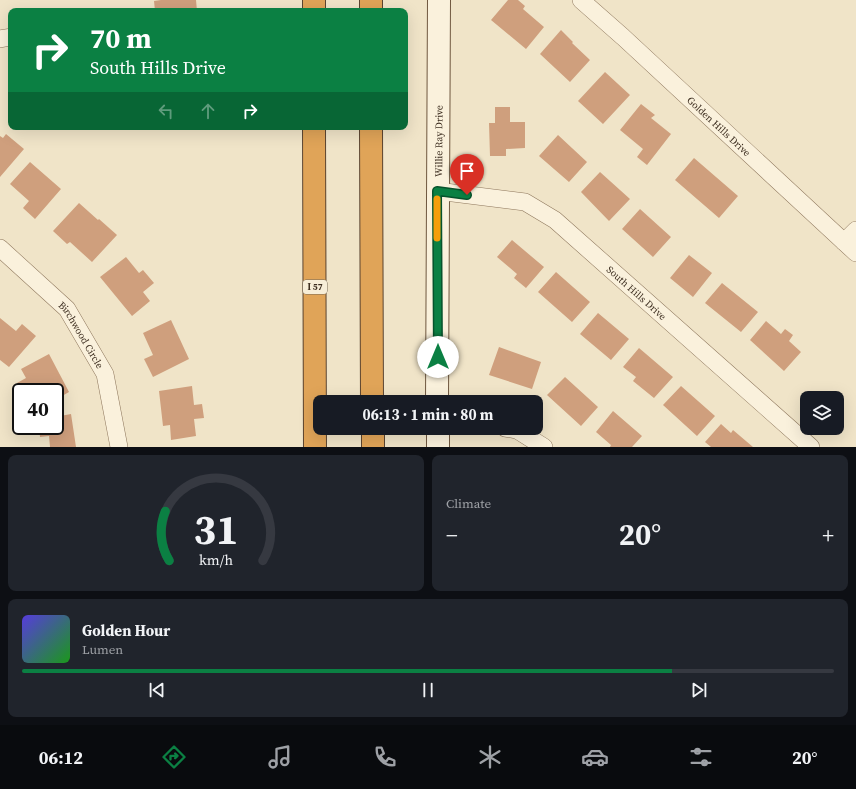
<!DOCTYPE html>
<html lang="en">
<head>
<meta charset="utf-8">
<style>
	:root { --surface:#171b24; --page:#20242c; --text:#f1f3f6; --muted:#9ea1a6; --line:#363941; --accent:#0b8043 }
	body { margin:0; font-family:"Source Serif 4",serif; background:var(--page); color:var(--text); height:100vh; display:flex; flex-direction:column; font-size:15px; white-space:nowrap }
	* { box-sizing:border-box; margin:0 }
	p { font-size:13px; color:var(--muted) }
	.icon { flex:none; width:22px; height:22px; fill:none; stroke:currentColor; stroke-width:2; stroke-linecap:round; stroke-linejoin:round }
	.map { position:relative; height:447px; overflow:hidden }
	.drawer { display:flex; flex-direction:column; gap:8px; padding:8px; background:#0d0f14; flex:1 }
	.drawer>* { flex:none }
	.top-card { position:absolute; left:8px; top:8px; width:400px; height:122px; border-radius:8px; box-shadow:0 4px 16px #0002; background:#0b8043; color:#fff; overflow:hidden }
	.fabs { position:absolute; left:800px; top:391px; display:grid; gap:8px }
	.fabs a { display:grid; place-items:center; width:44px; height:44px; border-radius:8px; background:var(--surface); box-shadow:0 4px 16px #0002; font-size:20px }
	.speed { position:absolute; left:12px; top:383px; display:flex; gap:8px; font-size:20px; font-weight:700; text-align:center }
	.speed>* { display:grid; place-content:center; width:52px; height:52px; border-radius:50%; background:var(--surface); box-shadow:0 4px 16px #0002; line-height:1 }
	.speed .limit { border:2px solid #111; border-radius:6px; background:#fff; color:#111 }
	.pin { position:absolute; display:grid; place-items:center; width:34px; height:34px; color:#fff; margin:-41px -17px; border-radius:50% 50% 50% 0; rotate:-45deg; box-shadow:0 0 4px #0007 }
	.pin .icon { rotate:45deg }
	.me { position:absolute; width:44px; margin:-22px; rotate:0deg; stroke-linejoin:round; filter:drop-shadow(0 0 3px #0008) }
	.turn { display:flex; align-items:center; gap:14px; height:84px; padding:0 16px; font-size:18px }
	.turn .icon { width:52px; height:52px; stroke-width:2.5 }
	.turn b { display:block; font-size:28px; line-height:34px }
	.lanes { display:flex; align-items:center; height:38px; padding:0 16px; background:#0003; justify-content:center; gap:20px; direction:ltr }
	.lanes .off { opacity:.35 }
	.big { font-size:30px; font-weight:700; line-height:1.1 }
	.drawer .widget { flex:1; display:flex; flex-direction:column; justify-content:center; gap:6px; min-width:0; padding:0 14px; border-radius:8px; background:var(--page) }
	.drawer .dial { align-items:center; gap:0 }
	.dial svg { height:104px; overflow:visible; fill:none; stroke:var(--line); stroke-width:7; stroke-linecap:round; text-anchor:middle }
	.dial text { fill:var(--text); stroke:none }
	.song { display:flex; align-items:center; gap:12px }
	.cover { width:48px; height:48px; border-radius:6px; background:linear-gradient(135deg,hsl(250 70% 55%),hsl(120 70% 35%)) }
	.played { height:4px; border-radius:2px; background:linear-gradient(90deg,var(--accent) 80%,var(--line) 80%) }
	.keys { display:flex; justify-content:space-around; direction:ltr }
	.heat { display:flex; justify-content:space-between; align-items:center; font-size:22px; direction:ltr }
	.drawer .tiles { flex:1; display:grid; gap:8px; grid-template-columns:1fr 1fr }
	.widget:last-child { grid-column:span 2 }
	.trip { position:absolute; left:313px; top:395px; width:230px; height:40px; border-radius:8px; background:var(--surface); box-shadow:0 4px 16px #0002; font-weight:700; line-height:40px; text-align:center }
	.tabs { display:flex; height:64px; justify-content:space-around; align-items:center; background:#090b0e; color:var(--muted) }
	.tabs .icon { width:28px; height:28px }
	.tabs .current { color:var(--accent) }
	.tabs b { font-size:18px; color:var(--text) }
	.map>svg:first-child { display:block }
	.building { fill:#cf9f7d }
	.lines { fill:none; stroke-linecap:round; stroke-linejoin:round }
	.street-casing { stroke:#8d765c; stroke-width:18 }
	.secondary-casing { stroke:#6f573f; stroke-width:24 }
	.highway-casing { stroke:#5b4430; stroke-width:24 }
	.street { stroke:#faf1dc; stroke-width:17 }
	.secondary { stroke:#faf1dc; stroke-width:22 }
	.highway { stroke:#e0a458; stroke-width:22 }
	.route-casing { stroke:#07532c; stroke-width:10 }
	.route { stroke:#0b8043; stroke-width:7 }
	.slow { stroke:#f59e0b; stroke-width:7 }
	.labels { text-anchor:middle; stroke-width:4; stroke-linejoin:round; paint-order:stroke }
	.shield { fill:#f7eed8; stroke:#756857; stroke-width:1 }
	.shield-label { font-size:9px; font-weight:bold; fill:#3d2e20 }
	.street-label { font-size:10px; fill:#3d2e20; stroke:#f7eed8 }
</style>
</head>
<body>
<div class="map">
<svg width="856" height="447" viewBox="0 0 856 447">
	<rect width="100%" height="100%" fill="#f0e4c8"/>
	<!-- building -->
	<path class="building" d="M161 0H196L197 11H155L154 1Z
		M508 0H518L525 6 523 9 544 27 526 49 491 20Z
		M561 30 573 42 572 43 590 60 570 82 540 54Z
		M605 72 630 95 603 124 578 101Z
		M641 104 655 115 651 118 671 134 647 165 637 157 643 149 620 130Z
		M495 107H510V122H525V148L506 149V156H490L489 123H495Z
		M6 134 24 149 0 177V136L3 138Z
		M558 135 587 162 569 182 539 156Z
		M694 158 738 196 719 218 675 180Z
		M30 162 61 189 35 219 23 208 29 201 10 184Z
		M600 172 630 199 609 221 581 192Z
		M79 203 98 220 99 219 117 235 92 262 70 242 67 244 53 231Z
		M640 209 671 237 653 257 622 229Z
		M512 240 544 267 526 288 514 278 517 274 497 257Z
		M689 255 712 273 693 297 670 278Z
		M126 257 139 273 143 270 154 283 143 292 150 301 132 316 100 277Z
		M556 272 590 302 572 322 538 292Z
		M722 283 758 312 741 332 705 303Z
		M598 313 629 339 611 360 580 334Z
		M0 318 16 331 22 324 36 336 9 367 0 360Z
		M171 320 189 359 153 377 144 359 153 355 143 333Z
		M766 321 781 334 785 329 793 335 789 341 801 352 784 371 750 340Z
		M499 347 541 362 532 389 489 375Z
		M639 348 673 377 654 398 633 381 636 377 623 367Z
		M49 354 69 392 55 400V392H22L17 383 26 378 21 369Z
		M565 377 598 407 581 426 547 395Z
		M192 386 194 405 202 404 204 418 194 419 196 436 171 440 170 425 163 426 159 391Z
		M681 386 715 416 697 436 663 405Z
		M613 411 642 436 632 447H610L611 445 596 432Z
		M71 414 76 447H50L49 436 40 437 39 426H55V417Z
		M721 424 731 433 733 430 753 447H711L705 442Z"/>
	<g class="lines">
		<defs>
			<g id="street">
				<path id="s1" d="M581 0 623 37 856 253"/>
				<path d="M0 39 11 37"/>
				<path id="s2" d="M437 191 525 202 555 220 811 447"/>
				<path d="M844 242 856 230"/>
				<path id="s3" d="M0 248 67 309 105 374 119 447"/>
				<path d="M505 428 517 430 544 447"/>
			</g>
			<g id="secondary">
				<path id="s4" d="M437 402 439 0"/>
				<path d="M438 428V447"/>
			</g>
			<path id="highway" d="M314 0V11
				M371 0V11
				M314 127 315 447
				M371 127 372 402
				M373 428V447"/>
		</defs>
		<!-- street casing -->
		<use href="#street" class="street-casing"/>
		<!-- secondary casing -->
		<use href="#secondary" class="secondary-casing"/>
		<!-- highway casing -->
		<use href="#highway" class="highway-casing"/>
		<!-- street -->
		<use href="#street" class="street"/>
		<!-- secondary -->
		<use href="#secondary" class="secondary"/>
		<!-- highway -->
		<use href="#highway" class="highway"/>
	</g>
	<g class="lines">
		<defs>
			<path id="route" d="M438 357 437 191 467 195"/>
		</defs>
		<!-- route casing -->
		<use href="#route" class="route-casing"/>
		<!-- route -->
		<use href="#route" class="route"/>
		<!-- slow -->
		<path class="slow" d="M437 199V238"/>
	</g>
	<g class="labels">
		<!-- shield labels -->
		<rect class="shield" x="303" y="280" width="24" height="14" rx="3"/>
		<g class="shield-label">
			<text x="315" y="290">I 57</text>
		</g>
		<!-- street labels -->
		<g class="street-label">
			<text dy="4" stroke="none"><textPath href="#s1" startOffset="187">Golden Hills Drive</textPath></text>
			<text dy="4" stroke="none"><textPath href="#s4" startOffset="261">Willie Ray Drive</textPath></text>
			<text dy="4" stroke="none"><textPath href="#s2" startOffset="233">South Hills Drive</textPath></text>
			<text dy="4" stroke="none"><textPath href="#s3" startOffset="120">Birchwood Circle</textPath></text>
		</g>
	</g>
</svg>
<div class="fabs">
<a><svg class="icon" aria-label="layers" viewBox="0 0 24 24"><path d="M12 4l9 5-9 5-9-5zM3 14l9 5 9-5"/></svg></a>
</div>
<div class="speed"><div class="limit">40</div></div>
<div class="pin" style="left:467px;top:195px;background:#d93025"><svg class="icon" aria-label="arrive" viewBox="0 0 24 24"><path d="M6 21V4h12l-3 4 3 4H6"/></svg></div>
<svg class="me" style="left:438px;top:357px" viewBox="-20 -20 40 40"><circle r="19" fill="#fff"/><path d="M0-13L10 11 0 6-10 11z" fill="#0b8043"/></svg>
<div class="trip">06:13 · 1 min · 80 m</div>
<div class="top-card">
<div class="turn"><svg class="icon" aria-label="right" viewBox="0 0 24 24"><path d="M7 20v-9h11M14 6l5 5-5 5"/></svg><div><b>70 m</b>South Hills Drive</div></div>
<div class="lanes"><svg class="icon off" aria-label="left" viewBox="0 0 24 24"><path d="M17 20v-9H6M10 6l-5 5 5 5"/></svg><svg class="icon off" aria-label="ahead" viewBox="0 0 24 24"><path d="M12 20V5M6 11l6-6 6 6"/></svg><svg class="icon" aria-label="right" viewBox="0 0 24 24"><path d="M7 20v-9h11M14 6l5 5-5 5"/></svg></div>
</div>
</div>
<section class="drawer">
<div class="tiles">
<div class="widget dial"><svg viewBox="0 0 100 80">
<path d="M14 69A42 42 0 1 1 86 69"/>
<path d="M14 69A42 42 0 0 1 11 31" stroke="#0b8043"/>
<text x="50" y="56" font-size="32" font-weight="700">31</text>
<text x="50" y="72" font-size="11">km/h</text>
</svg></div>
<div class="widget"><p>Climate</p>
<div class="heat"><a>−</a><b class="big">20°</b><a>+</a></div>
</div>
<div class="widget">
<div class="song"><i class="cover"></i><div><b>Golden Hour</b><p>Lumen</p></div></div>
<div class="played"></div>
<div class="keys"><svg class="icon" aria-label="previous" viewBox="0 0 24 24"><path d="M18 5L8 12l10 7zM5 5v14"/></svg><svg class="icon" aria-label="pause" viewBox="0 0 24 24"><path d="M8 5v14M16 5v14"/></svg><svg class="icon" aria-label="next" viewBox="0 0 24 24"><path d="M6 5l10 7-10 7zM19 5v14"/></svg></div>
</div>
</div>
</section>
<nav class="tabs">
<b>06:12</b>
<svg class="icon current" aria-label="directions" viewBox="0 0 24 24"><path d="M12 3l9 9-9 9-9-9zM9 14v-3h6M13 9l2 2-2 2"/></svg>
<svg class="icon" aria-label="music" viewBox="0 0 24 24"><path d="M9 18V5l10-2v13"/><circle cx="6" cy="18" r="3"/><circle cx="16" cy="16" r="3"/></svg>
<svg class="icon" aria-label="phone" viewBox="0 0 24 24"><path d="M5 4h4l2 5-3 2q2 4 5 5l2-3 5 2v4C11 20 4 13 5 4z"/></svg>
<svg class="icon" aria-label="climate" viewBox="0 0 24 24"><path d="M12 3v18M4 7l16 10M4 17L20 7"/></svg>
<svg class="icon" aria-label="car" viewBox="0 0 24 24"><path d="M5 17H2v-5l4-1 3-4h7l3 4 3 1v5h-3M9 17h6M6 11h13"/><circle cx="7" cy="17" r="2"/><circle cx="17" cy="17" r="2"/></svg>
<svg class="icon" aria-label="filters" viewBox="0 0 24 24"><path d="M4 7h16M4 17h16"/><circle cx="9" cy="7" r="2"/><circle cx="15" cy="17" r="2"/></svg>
<b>20°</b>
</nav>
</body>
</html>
